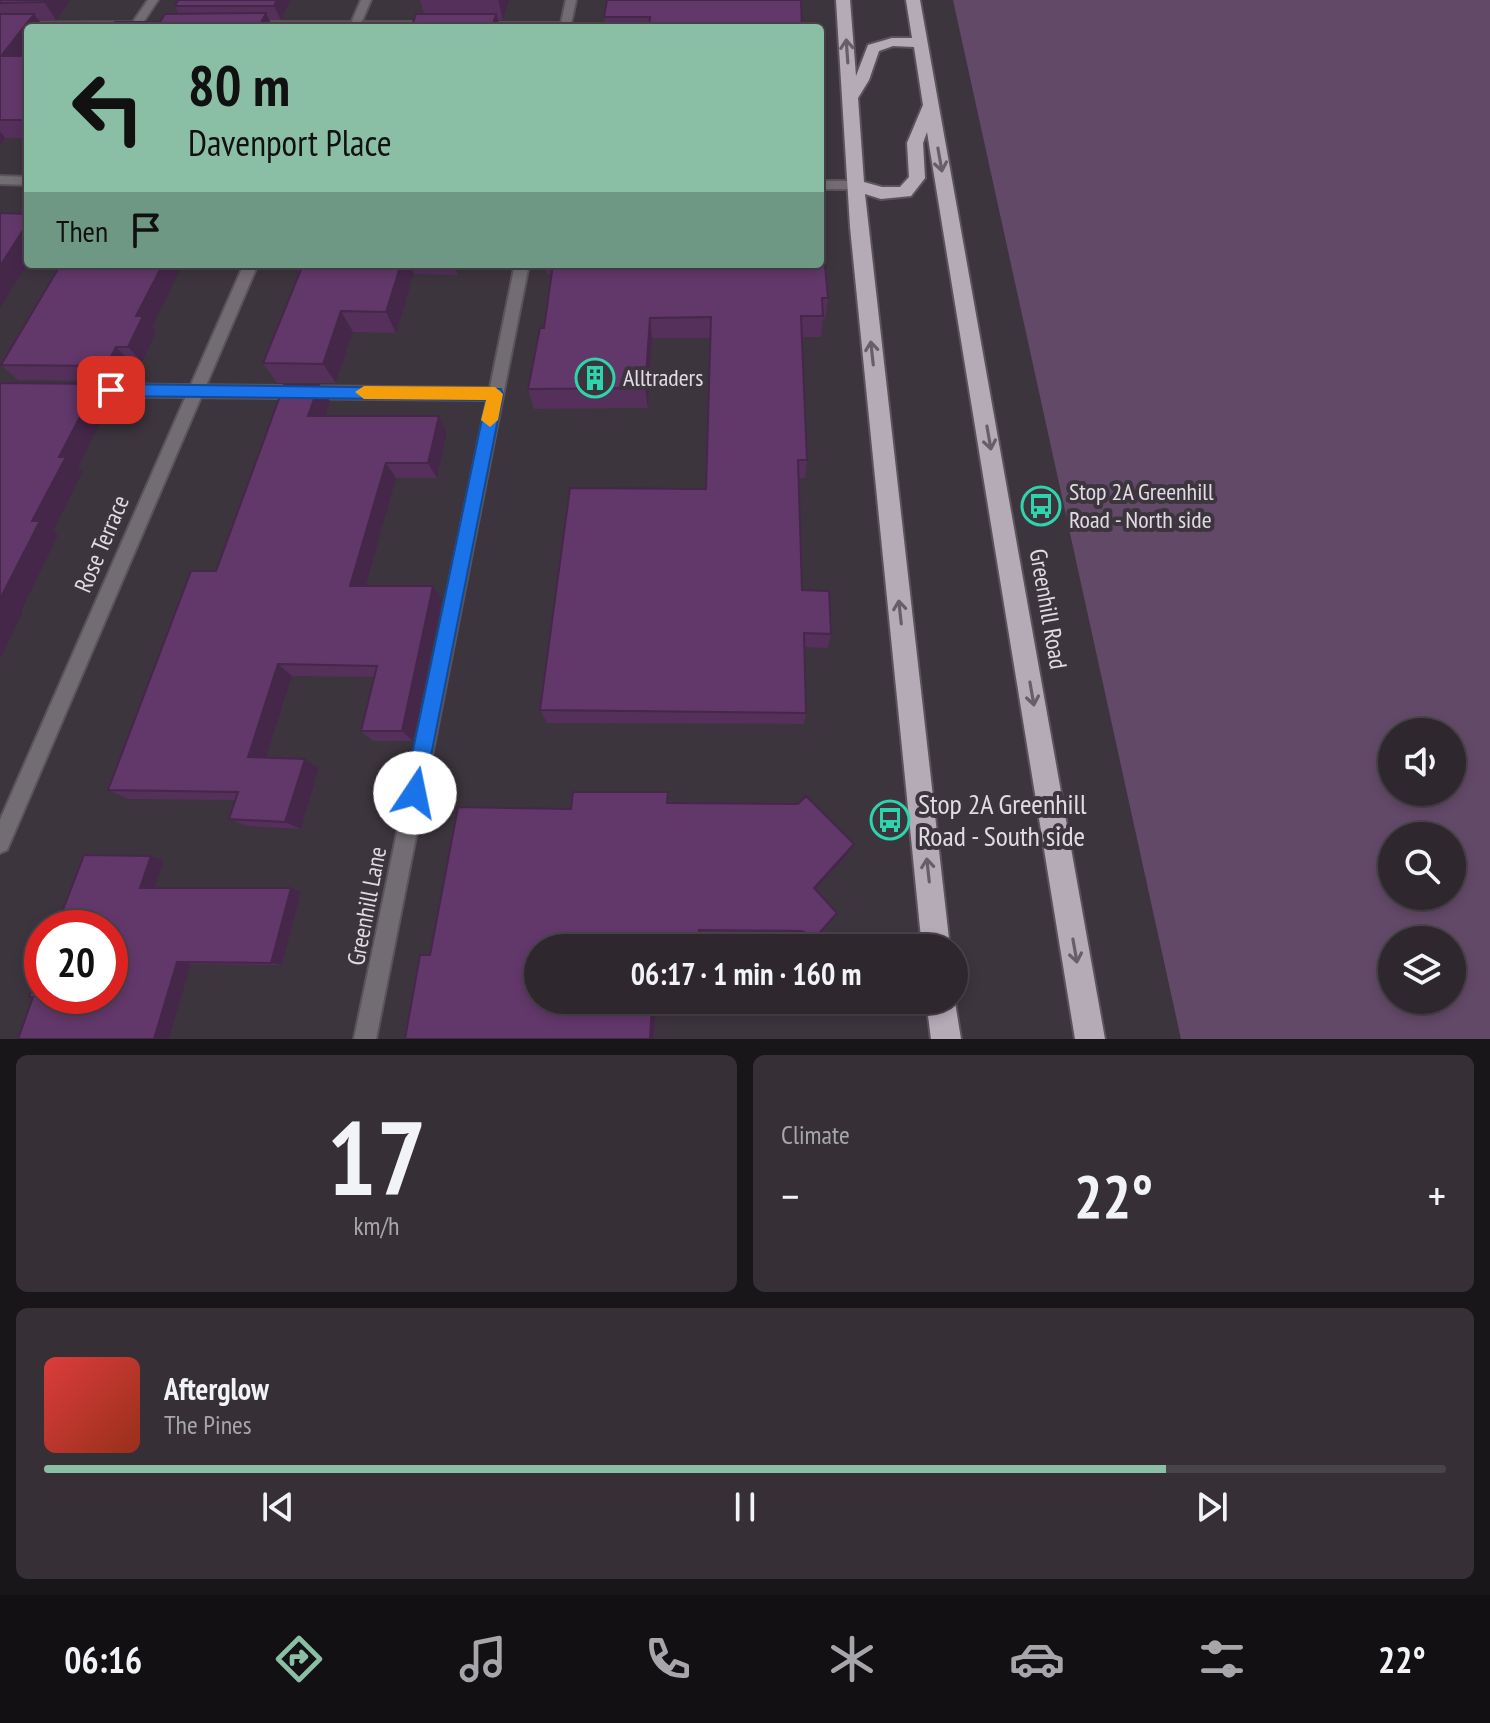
<!DOCTYPE html>
<html lang="en">
<head>
<meta charset="utf-8">
<style>
	:root { --surface:#2e282e; --page:#363036; --text:#f1f3f6; --muted:#a7a6aa; --line:#49444a; --accent:#8abfa5 }
	body { margin:0; font-family:"PT Sans Narrow",sans-serif; background:var(--page); color:var(--text); height:100vh; display:flex; flex-direction:column; font-size:30px; white-space:nowrap }
	* { box-sizing:border-box; margin:0 }
	p { font-size:26px; color:var(--muted) }
	.icon { flex:none; width:44px; height:44px; fill:none; stroke:currentColor; stroke-width:2; stroke-linecap:round; stroke-linejoin:round }
	.map { position:relative; height:1039px; overflow:hidden }
	.side { display:flex; flex-direction:column; gap:16px; padding:16px; background:#191619; flex:1 }
	.side>* { flex:none }
	.hud { position:absolute; left:24px; top:24px; width:800px; height:244px; border-radius:8px; box-shadow:0 4px 12px #0003,0 0 0 2px var(--line); background:#8abfa5; color:#111; overflow:hidden }
	.fabs { position:absolute; left:1378px; top:718px; display:grid; gap:16px }
	.fabs a { display:grid; place-items:center; width:88px; height:88px; border-radius:50%; background:var(--surface); box-shadow:0 4px 12px #0003,0 0 0 2px var(--line); font-size:40px }
	.speed { position:absolute; left:24px; top:910px; display:flex; gap:16px; font-size:40px; font-weight:700; text-align:center }
	.speed>* { display:grid; place-content:center; width:104px; height:104px; border-radius:50%; background:var(--surface); box-shadow:0 4px 12px #0003,0 0 0 2px var(--line); line-height:1 }
	.speed .limit { border:12px solid #d22; background:#fff; color:#111 }
	.pin { position:absolute; display:grid; place-items:center; width:68px; height:68px; color:#fff; margin:-34px; border-radius:16px; box-shadow:0 4px 12px #0006 }
	.me { position:absolute; width:88px; margin:-44px; rotate:11deg; stroke-linejoin:round; filter:drop-shadow(0 0 6px #0008) }
	.turn { display:flex; align-items:center; gap:28px; height:168px; padding:0 32px; font-size:36px }
	.turn .icon { width:104px; height:104px; stroke-width:2.5 }
	.turn b { display:block; font-size:56px; line-height:68px }
	.then { display:flex; align-items:center; height:76px; padding:0 32px; background:#0003; gap:16px; font-size:30px }
	.big { font-size:60px; font-weight:600; line-height:1.1 }
	.side .card { flex:1; display:flex; flex-direction:column; justify-content:center; gap:12px; min-width:0; padding:0 28px; border-radius:12px; background:var(--page) }
	.side .dial { align-items:center; gap:0 }
	.dial b { font-size:104px; line-height:1 }
	.song { display:flex; align-items:center; gap:24px }
	.cover { width:96px; height:96px; border-radius:12px; background:linear-gradient(135deg,hsl(0 70% 55%),hsl(10 70% 35%)) }
	.played { height:8px; border-radius:4px; background:linear-gradient(90deg,var(--accent) 80%,var(--line) 80%) }
	.keys { display:flex; justify-content:space-around; direction:ltr }
	.heat { display:flex; justify-content:space-between; align-items:center; font-size:44px; direction:ltr }
	.side .tiles { flex:1; display:grid; gap:16px; grid-template-columns:1fr 1fr }
	.card:last-child { grid-column:span 2 }
	.trip { position:absolute; left:524px; top:934px; width:444px; height:80px; border-radius:40px; background:var(--surface); box-shadow:0 4px 12px #0003,0 0 0 2px var(--line); font-weight:600; line-height:80px; text-align:center }
	.dock { display:flex; height:128px; justify-content:space-around; align-items:center; background:#121012; color:var(--muted) }
	.dock .icon { width:56px; height:56px }
	.dock .on { color:var(--accent) }
	.dock b { font-size:36px; color:var(--text) }
	.map>svg:first-child { display:block }
	.green { fill:#634968; fill-rule:evenodd }
	.lines { fill:none; stroke-linecap:round; stroke-linejoin:round }
	.service-casing { stroke:#5b535c; stroke-width:4 }
	.minor-casing { stroke:#5b535c; stroke-width:4 }
	.trunk-casing { stroke:#5b535c; stroke-width:4 }
	.service { fill:#716d72; fill-rule:evenodd }
	.minor { fill:#716d72; fill-rule:evenodd }
	.trunk { fill:#b4abb6; fill-rule:evenodd }
	.wall { fill:#54305b }
	.shaded-wall { fill:#45274a }
	.building { fill:#62386a; stroke:#45274a; stroke-width:2 }
	.oneway { stroke:#675e68 }
	.route { fill:#1a73e8; stroke:#114b97; stroke-width:2 }
	.slow { fill:#f59e0b }
	.labels { text-anchor:middle; stroke-width:8; stroke-linejoin:round; paint-order:stroke }
	.poi-label { font-size:24px; fill:#e1dce2; stroke:#3d353e; text-anchor:start }
	.street-label { font-size:24px; fill:#e1dce2; stroke:#3d353e }
	.near-poi-label { font-size:28px; fill:#e1dce2; stroke:#3d353e; text-anchor:start }
</style>
</head>
<body>
<div class="map">
<svg width="1490" height="1039" viewBox="0 0 1490 1039">
	<rect width="100%" height="100%" fill="#3d353e"/>
	<!-- green -->
	<path class="green" d="M953 0H1490V1039H1181ZM1392 732H1452V792H1392ZM1392 836H1452V896H1392ZM1392 940H1452V1000H1392Z"/>
	<g class="lines">
		<defs>
			<path id="service" d="M148 0H158L140 27 137 28 0 29V23L133 22Z
				M566 0H576L570 28 473 26 478 23H561Z
				M250 22H434L439 25 435 28 246 27V23Z
				M515 264H529L376 1039H354L487 400 82 396 75 390 82 384 490 388Z"/>
			<path id="minor" d="M361 0H371L359 28H349Z
				M0 176 28 177V185L0 184Z
				M820 181H856L862 185 856 189H820Z
				M244 264H258L7 850 0 853V820Z"/>
			<path id="trunk" d="M836 0H850L856 76 868 45 892 38H912L906 0H920L1105 1039H1075L927 132 923 143 925 178 911 196 881 199 865 194 950 948H922L850 227ZM893 46 914 47 923 105 907 143 909 177 900 187H882L864 182 858 98 869 80 879 51Z
				M954 996 961 1039H931L926 1000H954Z"/>
		</defs>
		<!-- service casing -->
		<use href="#service" class="service-casing"/>
		<!-- minor casing -->
		<use href="#minor" class="minor-casing"/>
		<!-- trunk casing -->
		<use href="#trunk" class="trunk-casing"/>
		<!-- service -->
		<use href="#service" class="service"/>
		<!-- minor -->
		<use href="#minor" class="minor"/>
		<!-- trunk -->
		<use href="#trunk" class="trunk"/>
	</g>
	<!-- wall -->
	<path class="wall" d="M0 0H71L56 20H39L44 28H28V138H5L0 145Z
		M291 0 281 20H269L272 27 160 22 179 14 175 6Z
		M420 0H509L503 20H498L500 28H411L424 14Z
		M607 0 802 28H606L604 17Z
		M297 264H460L458 275 414 274 396 333 353 332 336 383H277L263 363 299 273 296 267Z
		M544 264H820L828 298 825 319H823L821 337H802L807 460 805 478H799L802 590 831 634 828 648 804 647 806 713 804 724 547 723 540 710 706 489 711 338H652L648 408 534 409 528 389 544 328 552 274H547Z
		M152 327 156 332 142 362H130L121 381 18 380 1 365Z
		M330 401 325 416H439L447 432 437 478H396L365 586 442 599 413 741H373L361 731 374 677 292 676 267 758 319 768 301 829 247 826 229 819 236 800 129 799 108 790 216 571Z
		M671 801 670 803 850 851 815 889 837 913 812 941 800 935 701 934 700 944H659L654 1039H405L430 955 571 809Z
		M151 856 164 860 155 888H291L301 892 282 965 191 964 169 1039H18L33 997Z"/>
	<!-- shaded-wall -->
	<path class="shaded-wall" d="M45 0H71L56 20 44 2Z
		M277 0H291L281 20 274 6Z
		M498 0H509L503 20Z
		M266 13 273 28 259 27Z
		M34 14 44 28H28V57L1 56Z
		M496 14 500 28H492Z
		M0 131 5 138 0 145Z
		M27 224 28 263 0 308V266Z
		M163 264H183L152 327 156 332 142 362 128 347 136 316Z
		M401 264H409L414 274 396 333 386 312Z
		M454 264H460L458 275Z
		M341 311 353 332 336 383 323 364Z
		M650 318 652 338 648 408 645 388Z
		M116 347 130 362 121 381 106 366Z
		M97 384 112 399 78 468 83 471 53 531 58 535 21 611 23 612 0 659V600L59 457Z
		M319 385 330 401 320 432 308 416Z
		M439 416 447 432 437 478 428 463Z
		M386 463 396 478 362 599 350 586Z
		M433 586 442 599 413 741 402 731Z
		M278 664 292 676 264 766 248 757Z
		M305 759 319 768 301 829 285 822Z
		M854 844 850 851 812 893 814 888Z
		M151 856 164 860 154 891 140 888Z
		M291 888 301 892 282 965 271 963Z
		M177 962 191 964 169 1039H154Z
		M652 1000H656L654 1039H650Z"/>
	<!-- building -->
	<path class="building" d="M0 0H45L44 2 0 3Z
		M178 0H277L274 6H175Z
		M607 0H801L802 28H649L650 17H604Z
		M266 13 259 27H285V28H112L115 22H160L165 14Z
		M0 14H34L1 56H28V120H0Z
		M416 14H496L492 28H411Z
		M0 213 28 214V225L27 224 0 266Z
		M820 255H824L828 298H822L823 316H801L807 460H798L802 590 829 591 831 634 804 633 806 713 540 710 570 488 706 489 711 317 650 318 645 388 528 389 540 328H544L553 264H820Z
		M61 264H163L136 316H143L128 347H116L106 366 1 365Z
		M297 264H401L386 312 341 311 323 364 263 363 302 267H296Z
		M0 383 97 384 59 457H66L32 521H40L0 599Z
		M284 385H319L308 416H439L428 463H386L350 586H433L402 731H361L377 666 278 664 248 757 305 759 285 822 229 819 238 792 108 790 191 571H216Z
		M573 792H668L667 803 798 804 806 796 854 844 814 888 837 913 815 938 802 931 699 930 698 941 655 940V948H538V1000H652L650 1039H405L420 955H430L458 807 571 809Z
		M84 855 151 856 140 888H291L271 963 177 962 154 1039H18L33 997H29L42 964V996H110V928H56Z"/>
	<!-- one-way arrows -->
	<defs><path id="oneway-shaft" d="M-6 0H5M1.5-3L5.5 0L1.5 3" fill="none" stroke-width="1.6" stroke-linecap="round" stroke-linejoin="round" transform="scale(2)"/></defs>
	<g class="oneway">
		<use href="#oneway-shaft" transform="translate(847 51) rotate(-94)"/>
		<use href="#oneway-shaft" transform="translate(940 160) rotate(80)"/>
		<use href="#oneway-shaft" transform="translate(872 353) rotate(-96)"/>
		<use href="#oneway-shaft" transform="translate(989 438) rotate(80)"/>
		<use href="#oneway-shaft" transform="translate(900 612) rotate(-96)"/>
		<use href="#oneway-shaft" transform="translate(1032 694) rotate(80)"/>
		<use href="#oneway-shaft" transform="translate(928 870) rotate(-96)"/>
		<use href="#oneway-shaft" transform="translate(1075 951) rotate(80)"/>
	</g>
	<!-- route -->
	<path class="route" d="M111 384 501 389 503 394 422 801 415 804 407 801 404 793 486 400 111 396 103 390Z"/>
	<!-- slow -->
	<path class="slow" d="M364 386 495 387 503 394 498 420 490 427 481 420 486 400 364 399 355 392Z"/>
	<!-- icons -->
	<defs>
		<symbol id="building-ring" viewBox="-11 -11 22 22"><circle r="9.5" fill="#3d353e" stroke="#2cd5ab" stroke-width="1.5"/><path d="M-4-6H4V6H1V3H-1V6H-4ZM-2.5-4.3h1.7v1.8h-1.7ZM.8-4.3h1.7v1.8H.8ZM-2.5-1h1.7V.8h-1.7ZM.8-1h1.7V.8H.8Z" fill="#2cd5ab"/></symbol>
		<symbol id="bus-ring" viewBox="-11 -11 22 22"><circle r="9.5" fill="#3d353e" stroke="#2cd5ab" stroke-width="1.5"/><path d="M-5-6H5V4H4V6H2V4H-2V6H-4V4H-5ZM-3.5-4V0h7V-4ZM-3.5 1.2v1.5H-2V1.2ZM2 1.2v1.5H3.5V1.2Z" fill="#2cd5ab"/></symbol>
	</defs>
	<g fill-rule="evenodd">
		<use href="#building-ring" x="573" y="356" width="44" height="44"/>
		<use href="#bus-ring" x="1019" y="484" width="44" height="44"/>
		<use href="#bus-ring" x="868" y="798" width="44" height="44"/>
	</g>
	<g class="labels">
		<!-- poi labels -->
		<g class="poi-label">
			<text x="623" y="386">Alltraders</text>
			<text x="1069" y="500">Stop 2A Greenhill<tspan x="1069" dy="28">Road - North side</tspan></text>
		</g>
		<!-- street labels -->
		<g class="street-label">
			<text transform="translate(102 544) rotate(-67)" y="8">Rose Terrace</text>
			<text transform="translate(1048 609) rotate(80)" y="8">Greenhill Road</text>
			<text transform="translate(367 906) rotate(-79)" y="8">Greenhill Lane</text>
		</g>
		<!-- near-poi labels -->
		<g class="near-poi-label">
			<text x="918" y="814">Stop 2A Greenhill<tspan x="918" dy="32">Road - South side</tspan></text>
		</g>
	</g>
</svg>
<div class="fabs">
<a><svg class="icon" aria-label="sound" viewBox="0 0 24 24"><path d="M4 9h4l5-4v14l-5-4H4zM17 9q2 3 0 6"/></svg></a>
<a><svg class="icon" aria-label="search" viewBox="0 0 24 24"><circle cx="10" cy="10" r="6"/><path d="M15 15l6 6"/></svg></a>
<a><svg class="icon" aria-label="layers" viewBox="0 0 24 24"><path d="M12 4l9 5-9 5-9-5zM3 14l9 5 9-5"/></svg></a>
</div>
<div class="speed"><div class="limit">20</div></div>
<div class="pin" style="left:111px;top:390px;background:#d93025"><svg class="icon" aria-label="arrive" viewBox="0 0 24 24"><path d="M6 21V4h12l-3 4 3 4H6"/></svg></div>
<svg class="me" style="left:415px;top:793px" viewBox="-20 -20 40 40"><circle r="19" fill="#fff"/><path d="M0-13L10 11 0 6-10 11z" fill="#1a73e8"/></svg>
<div class="trip">06:17 · 1 min · 160 m</div>
<div class="hud">
<div class="turn"><svg class="icon" aria-label="left" viewBox="0 0 24 24"><path d="M17 20v-9H6M10 6l-5 5 5 5"/></svg><div><b>80 m</b>Davenport Place</div></div>
<div class="then">Then<svg class="icon" aria-label="arrive" viewBox="0 0 24 24"><path d="M6 21V4h12l-3 4 3 4H6"/></svg></div>
</div>
</div>
<section class="side">
<div class="tiles">
<div class="card dial"><b>17</b><p>km/h</p></div>
<div class="card"><p>Climate</p>
<div class="heat"><a>−</a><b class="big">22°</b><a>+</a></div>
</div>
<div class="card">
<div class="song"><i class="cover"></i><div><b>Afterglow</b><p>The Pines</p></div></div>
<div class="played"></div>
<div class="keys"><svg class="icon" aria-label="previous" viewBox="0 0 24 24"><path d="M18 5L8 12l10 7zM5 5v14"/></svg><svg class="icon" aria-label="pause" viewBox="0 0 24 24"><path d="M8 5v14M16 5v14"/></svg><svg class="icon" aria-label="next" viewBox="0 0 24 24"><path d="M6 5l10 7-10 7zM19 5v14"/></svg></div>
</div>
</div>
</section>
<nav class="dock">
<b>06:16</b>
<svg class="icon on" aria-label="directions" viewBox="0 0 24 24"><path d="M12 3l9 9-9 9-9-9zM9 14v-3h6M13 9l2 2-2 2"/></svg>
<svg class="icon" aria-label="music" viewBox="0 0 24 24"><path d="M9 18V5l10-2v13"/><circle cx="6" cy="18" r="3"/><circle cx="16" cy="16" r="3"/></svg>
<svg class="icon" aria-label="phone" viewBox="0 0 24 24"><path d="M5 4h4l2 5-3 2q2 4 5 5l2-3 5 2v4C11 20 4 13 5 4z"/></svg>
<svg class="icon" aria-label="climate" viewBox="0 0 24 24"><path d="M12 3v18M4 7l16 10M4 17L20 7"/></svg>
<svg class="icon" aria-label="car" viewBox="0 0 24 24"><path d="M5 17H2v-5l4-1 3-4h7l3 4 3 1v5h-3M9 17h6M6 11h13"/><circle cx="7" cy="17" r="2"/><circle cx="17" cy="17" r="2"/></svg>
<svg class="icon" aria-label="filters" viewBox="0 0 24 24"><path d="M4 7h16M4 17h16"/><circle cx="9" cy="7" r="2"/><circle cx="15" cy="17" r="2"/></svg>
<b>22°</b>
</nav>
</body>
</html>
